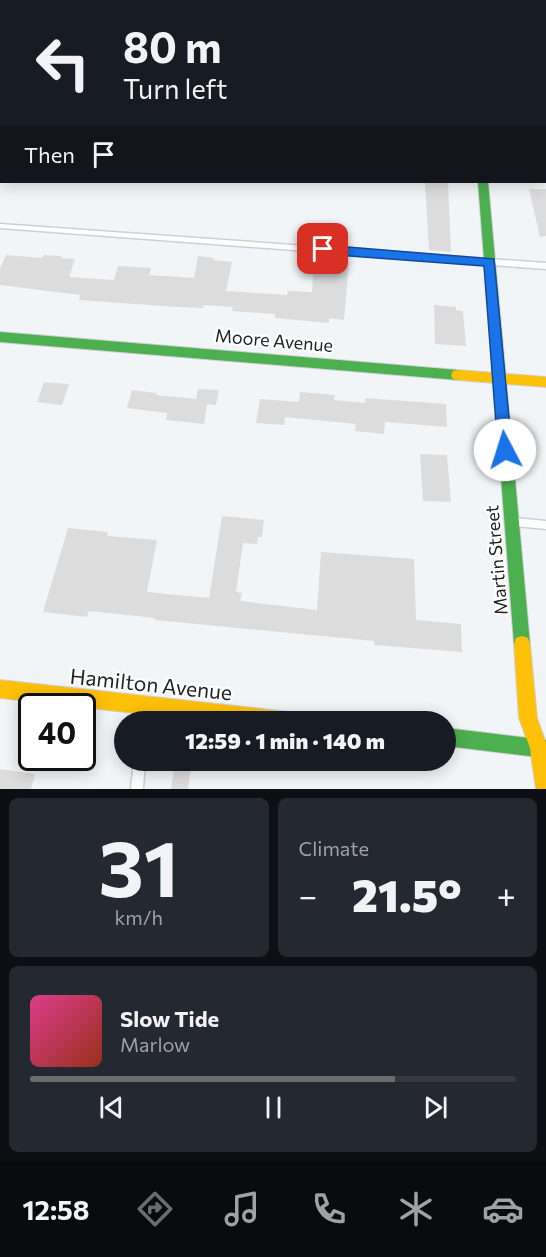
<!DOCTYPE html>
<html lang="en">
<head>
<meta charset="utf-8">
<style>
	:root { --surface:#171b24; --page:#242831; --text:#f1f3f6; --muted:#9ea1a6; --line:#363941; --accent:#6a6c6e }
	body { margin:0; font-family:Commissioner,sans-serif; background:var(--page); color:var(--text); height:100vh; display:flex; flex-direction:column; font-size:22px; white-space:nowrap }
	* { box-sizing:border-box; margin:0 }
	p { font-size:20px; color:var(--muted) }
	.icon { flex:none; width:33px; height:33px; fill:none; stroke:currentColor; stroke-width:2; stroke-linecap:round; stroke-linejoin:round }
	.map { position:relative; height:789px; overflow:hidden }
	.sheet { display:flex; flex-direction:column; gap:9px; padding:9px; background:#0d0f14; flex:1 }
	.sheet>* { flex:none }
	.guide { position:absolute; left:0px; top:0px; width:546px; height:183px; box-shadow:0 3px 15px #0003; background:#171b24; color:var(--text); overflow:hidden }
	.speed { position:absolute; left:18px; top:693px; display:flex; gap:12px; font-size:30px; font-weight:700; text-align:center }
	.speed>* { display:grid; place-content:center; width:78px; height:78px; border-radius:50%; background:var(--surface); box-shadow:0 3px 15px #0003; line-height:1 }
	.speed .limit { border:3px solid #111; border-radius:9px; background:#fff; color:#111 }
	.pin { position:absolute; display:grid; place-items:center; width:51px; height:51px; color:#fff; margin:-26px; border-radius:12px; box-shadow:0 3px 9px #0006 }
	.me { position:absolute; width:66px; margin:-33px; rotate:355deg; stroke-linejoin:round; filter:drop-shadow(0 0 4px #0008) }
	.turn { display:flex; align-items:center; gap:21px; height:126px; padding:0 24px; font-size:27px }
	.turn .icon { width:78px; height:78px; stroke-width:2.5 }
	.turn b { display:block; font-size:42px; line-height:51px }
	.then { display:flex; align-items:center; height:57px; padding:0 24px; background:#0003; gap:12px; font-size:22px }
	.big { font-size:45px; font-weight:800; line-height:1.1 }
	.sheet .widget { flex:1; display:flex; flex-direction:column; justify-content:center; gap:9px; min-width:0; padding:0 21px; border-radius:9px; background:var(--page) }
	.sheet .dial { align-items:center; gap:0 }
	.dial b { font-size:78px; line-height:1 }
	.song { display:flex; align-items:center; gap:18px }
	.cover { width:72px; height:72px; border-radius:9px; background:linear-gradient(135deg,hsl(330 70% 55%),hsl(10 70% 35%)) }
	.played { height:6px; border-radius:3px; background:linear-gradient(90deg,var(--accent) 75%,var(--line) 75%) }
	.keys { display:flex; justify-content:space-around; direction:ltr }
	.heat { display:flex; justify-content:space-between; align-items:center; font-size:33px; direction:ltr }
	.sheet .tiles { flex:1; display:grid; gap:9px; grid-template-columns:1fr 1fr }
	.widget:last-child { grid-column:span 2 }
	.trip { position:absolute; left:114px; top:711px; width:342px; height:60px; border-radius:30px; background:var(--surface); box-shadow:0 3px 15px #0003; font-weight:800; line-height:60px; text-align:center }
	.dock { display:flex; height:96px; justify-content:space-around; align-items:center; background:#090b0e; color:var(--muted) }
	.dock .icon { width:42px; height:42px }
	.dock .active { color:var(--accent) }
	.dock b { font-size:27px; color:var(--text) }
	.map>svg:first-child { display:block }
	.building { fill:#dcdcdd }
	.lines { fill:none; stroke-linecap:round; stroke-linejoin:round }
	.lane-casing { stroke:#ced0d1; stroke-width:3 }
	.street-casing { stroke:#ced0d1; stroke-width:4 }
	.fast-casing { stroke:#ced0d1; stroke-width:2 }
	.slow-casing { stroke:#ced0d1; stroke-width:2 }
	.lane { fill:#fdfefe; fill-rule:evenodd }
	.street { fill:#fdfefe; fill-rule:evenodd }
	.fast { fill:#4caf50; fill-rule:evenodd }
	.slow { fill:#ffc107; fill-rule:evenodd }
	.route { fill:#1a73e8; stroke:#114b97; stroke-width:1.5 }
	.labels { text-anchor:middle; stroke-width:4.5; stroke-linejoin:round; paint-order:stroke }
	.street-label { font-size:18px; fill:#212325; stroke:#fff }
	.near-street-label { font-size:21px; fill:#212325; stroke:#fff }
</style>
</head>
<body>
<div class="map">
<svg width="546" height="789" viewBox="0 0 546 789">
	<rect width="100%" height="100%" fill="#f2f5f7"/>
	<!-- building -->
	<path class="building" d="M425 182H448L451 252 429 250Z
		M529 189H546V236L540 237Z
		M6 255 42 258 44 255 61 256V258L75 259 69 277 114 280 118 266 151 268 149 275 194 278 198 256 214 258 213 260 232 262 226 291 287 295 288 291 312 292 314 260 349 262 344 320 329 318V323L275 318V314L232 311 233 307 204 305 203 308 177 307 79 300 80 295 0 285V268Z
		M434 305 456 307V310L463 311 466 346 435 344Z
		M44 382 69 384 62 405 37 402Z
		M198 389 219 390 216 405 207 404 204 424 166 420 167 413 127 408 132 390 157 393 156 395 196 399Z
		M300 392 335 395 334 400 365 403V398L446 404 447 427 385 422 384 434 355 431 356 424 285 417 284 425 256 423 260 399 299 402Z
		M420 454 447 455 451 502 423 501Z
		M222 516 264 520 262 537H258L257 544 243 543 236 592 242 593 240 601 317 610 321 552 414 559 416 620 461 624 462 652 374 645V641L155 620V618L118 614 89 611 87 617 43 612 68 528 108 532 107 536 157 540 147 592 209 598Z
		M175 760 192 762 188 789H171Z
		M0 769 35 774 31 789H0Z"/>
	<g class="lines">
		<defs>
			<path id="lane" d="M0 135H2V139H0Z
				M0 224 546 263V269L0 228Z
				M515 518 546 521V529L515 526 512 525 510 522 512 519Z
				M134 760H145L143 789H131Z"/>
			<path id="street" d="M66 0H76L65 2Z
				M262 0H272V2H262Z
				M0 74H2V82H0Z
				M544 104H546V112H544Z"/>
			<path id="fast" d="M478 182H488L530 644 528 650 522 652 516 650 514 644Z
				M0 332 458 370 463 371 465 375 463 379 458 380 0 342Z
				M446 728 546 740V758L446 746Z"/>
			<path id="slow" d="M460 0H468L469 2H460Z
				M458 370 546 377V387L458 380 453 379 451 375 453 371Z
				M522 636 528 638 530 644 537 718 546 743V789H536L530 748 519 718 514 644 516 638Z
				M0 680 298 713 304 716 307 722H215L0 698Z"/>
		</defs>
		<!-- lane casing -->
		<use href="#lane" class="lane-casing"/>
		<!-- street casing -->
		<use href="#street" class="street-casing"/>
		<!-- fast casing -->
		<use href="#fast" class="fast-casing"/>
		<!-- slow casing -->
		<use href="#slow" class="slow-casing"/>
		<!-- lane -->
		<use href="#lane" class="lane"/>
		<!-- street -->
		<use href="#street" class="street"/>
		<!-- fast -->
		<use href="#fast" class="fast"/>
		<!-- slow -->
		<use href="#slow" class="slow"/>
	</g>
	<!-- route -->
	<path class="route" d="M323 245 494 259 512 450 510 454 505 456 500 454 498 450 484 266 323 254 317 249Z"/>
	<g class="labels">
		<!-- street labels -->
		<g class="street-label">
			<text transform="translate(274 341) rotate(5)" y="6">Moore Avenue</text>
			<text transform="translate(497 560) rotate(-95)" y="6">Martin Street</text>
		</g>
		<!-- near-street labels -->
		<g class="near-street-label">
			<text transform="translate(151 685) rotate(6)" y="7">Hamilton Avenue</text>
		</g>
	</g>
</svg>
<div class="speed"><div class="limit">40</div></div>
<div class="pin" style="left:323px;top:249px;background:#d93025"><svg class="icon" aria-label="arrive" viewBox="0 0 24 24"><path d="M6 21V4h12l-3 4 3 4H6"/></svg></div>
<svg class="me" style="left:505px;top:450px" viewBox="-20 -20 40 40"><circle r="19" fill="#fff"/><path d="M0-13L10 11 0 6-10 11z" fill="#1a73e8"/></svg>
<div class="trip">12:59 · 1 min · 140 m</div>
<div class="guide">
<div class="turn"><svg class="icon" aria-label="left" viewBox="0 0 24 24"><path d="M17 20v-9H6M10 6l-5 5 5 5"/></svg><div><b>80 m</b>Turn left</div></div>
<div class="then">Then<svg class="icon" aria-label="arrive" viewBox="0 0 24 24"><path d="M6 21V4h12l-3 4 3 4H6"/></svg></div>
</div>
</div>
<section class="sheet">
<div class="tiles">
<div class="widget dial"><b>31</b><p>km/h</p></div>
<div class="widget"><p>Climate</p>
<div class="heat"><a>−</a><b class="big">21.5°</b><a>+</a></div>
</div>
<div class="widget">
<div class="song"><i class="cover"></i><div><b>Slow Tide</b><p>Marlow</p></div></div>
<div class="played"></div>
<div class="keys"><svg class="icon" aria-label="previous" viewBox="0 0 24 24"><path d="M18 5L8 12l10 7zM5 5v14"/></svg><svg class="icon" aria-label="pause" viewBox="0 0 24 24"><path d="M8 5v14M16 5v14"/></svg><svg class="icon" aria-label="next" viewBox="0 0 24 24"><path d="M6 5l10 7-10 7zM19 5v14"/></svg></div>
</div>
</div>
</section>
<nav class="dock">
<b>12:58</b>
<svg class="icon active" aria-label="directions" viewBox="0 0 24 24"><path d="M12 3l9 9-9 9-9-9zM9 14v-3h6M13 9l2 2-2 2"/></svg>
<svg class="icon" aria-label="music" viewBox="0 0 24 24"><path d="M9 18V5l10-2v13"/><circle cx="6" cy="18" r="3"/><circle cx="16" cy="16" r="3"/></svg>
<svg class="icon" aria-label="phone" viewBox="0 0 24 24"><path d="M5 4h4l2 5-3 2q2 4 5 5l2-3 5 2v4C11 20 4 13 5 4z"/></svg>
<svg class="icon" aria-label="climate" viewBox="0 0 24 24"><path d="M12 3v18M4 7l16 10M4 17L20 7"/></svg>
<svg class="icon" aria-label="car" viewBox="0 0 24 24"><path d="M5 17H2v-5l4-1 3-4h7l3 4 3 1v5h-3M9 17h6M6 11h13"/><circle cx="7" cy="17" r="2"/><circle cx="17" cy="17" r="2"/></svg>
</nav>
</body>
</html>
